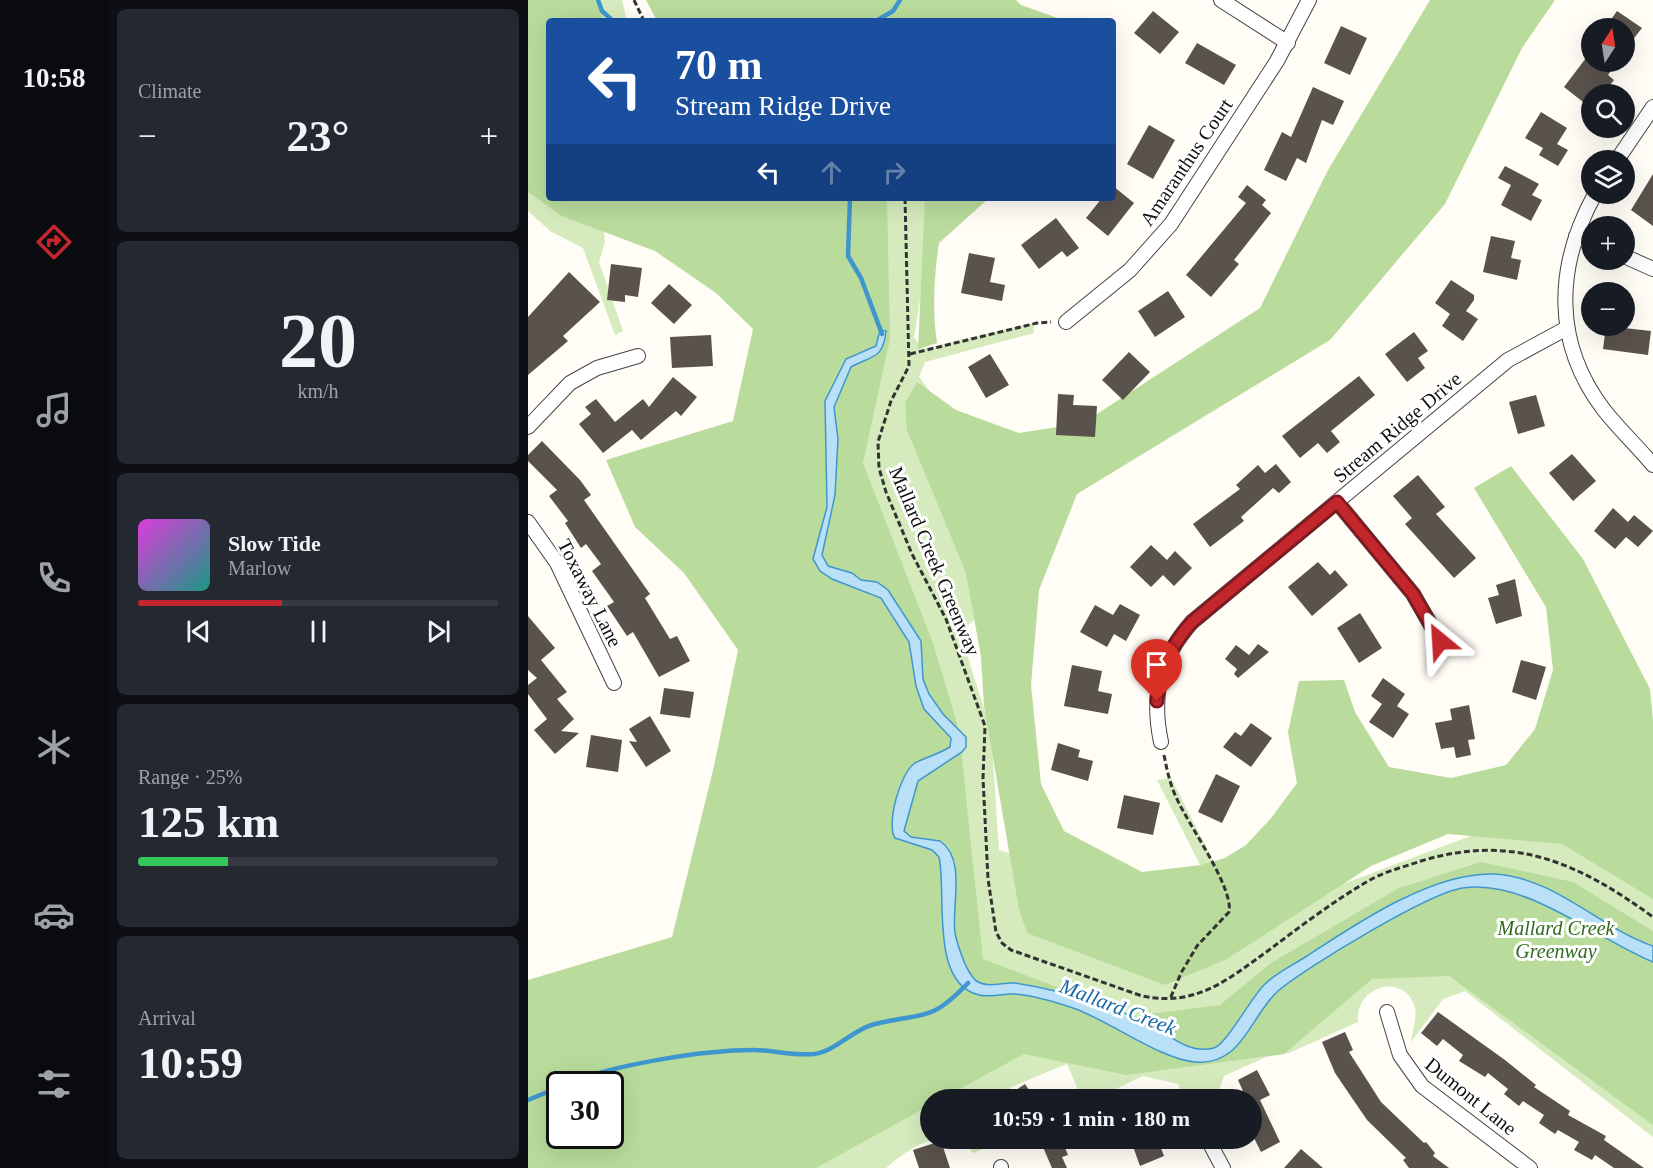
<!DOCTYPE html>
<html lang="en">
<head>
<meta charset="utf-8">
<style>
	:root { --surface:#171b24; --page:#242831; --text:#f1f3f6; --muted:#9ea1a6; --line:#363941; --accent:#c4262e }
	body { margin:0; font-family:Georgia,serif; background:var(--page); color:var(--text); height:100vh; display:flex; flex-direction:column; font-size:22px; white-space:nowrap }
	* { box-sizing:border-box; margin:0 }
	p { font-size:20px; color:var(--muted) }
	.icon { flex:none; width:33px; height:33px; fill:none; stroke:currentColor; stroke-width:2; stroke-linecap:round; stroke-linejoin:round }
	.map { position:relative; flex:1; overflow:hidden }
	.details { display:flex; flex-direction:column; gap:9px; padding:9px; background:#0d0f14; width:420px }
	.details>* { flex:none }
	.banner { position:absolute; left:18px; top:18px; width:570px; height:183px; border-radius:6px; box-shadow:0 6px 24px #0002; background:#1a4fa0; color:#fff; overflow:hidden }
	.needle { width:39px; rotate:12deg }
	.fabs { position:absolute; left:1053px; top:18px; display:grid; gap:12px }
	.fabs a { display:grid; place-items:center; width:54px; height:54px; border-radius:50%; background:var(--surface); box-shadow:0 6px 24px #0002; font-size:30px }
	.speed { position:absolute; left:18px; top:1071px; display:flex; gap:12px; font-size:30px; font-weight:700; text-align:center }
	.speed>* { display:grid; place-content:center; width:78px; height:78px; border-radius:50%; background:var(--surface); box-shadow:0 6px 24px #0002; line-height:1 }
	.speed .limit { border:3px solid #111; border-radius:9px; background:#fff; color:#111 }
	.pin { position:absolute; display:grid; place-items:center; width:51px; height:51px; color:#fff; margin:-62px -26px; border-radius:50% 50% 50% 0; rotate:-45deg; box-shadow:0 0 6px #0007 }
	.pin .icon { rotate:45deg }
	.me { position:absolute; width:66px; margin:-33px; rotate:333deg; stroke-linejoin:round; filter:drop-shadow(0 0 4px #0008) }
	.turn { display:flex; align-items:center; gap:21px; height:126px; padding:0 30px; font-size:27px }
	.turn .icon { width:78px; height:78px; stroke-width:2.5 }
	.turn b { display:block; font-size:42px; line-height:51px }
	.lanes { display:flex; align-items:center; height:57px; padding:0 30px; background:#0003; justify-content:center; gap:30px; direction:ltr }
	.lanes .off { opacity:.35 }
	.big { font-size:45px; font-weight:600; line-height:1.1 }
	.details .widget { flex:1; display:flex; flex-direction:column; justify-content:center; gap:9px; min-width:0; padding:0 21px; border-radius:9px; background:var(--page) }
	.details .dial { align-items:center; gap:0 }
	.dial b { font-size:78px; line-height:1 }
	.song { display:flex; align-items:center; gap:18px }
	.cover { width:72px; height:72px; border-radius:9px; background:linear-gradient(135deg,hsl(300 70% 55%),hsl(170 70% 35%)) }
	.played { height:6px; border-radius:3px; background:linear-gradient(90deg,var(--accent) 40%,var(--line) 40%) }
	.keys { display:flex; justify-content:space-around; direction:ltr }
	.heat { display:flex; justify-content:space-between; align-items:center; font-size:33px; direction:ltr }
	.charge { height:9px; border-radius:4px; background:linear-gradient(90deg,#34c759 25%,var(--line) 0) }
	.trip { position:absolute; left:392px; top:1089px; width:342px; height:60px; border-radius:30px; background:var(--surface); box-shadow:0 6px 24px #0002; font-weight:600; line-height:60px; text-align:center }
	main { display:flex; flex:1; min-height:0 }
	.menu { display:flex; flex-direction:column; width:108px; justify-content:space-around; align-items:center; background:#090b0e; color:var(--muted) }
	.menu .icon { width:42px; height:42px }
	.menu .current { color:var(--accent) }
	.menu b { font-size:27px; color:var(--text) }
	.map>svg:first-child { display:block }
	.green { fill:#d5ebbd }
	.forest { fill:#b9dc9c; fill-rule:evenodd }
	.water { fill:#b9e0f7; stroke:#3f96cf; stroke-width:1.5 }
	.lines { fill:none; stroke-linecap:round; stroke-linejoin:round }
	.stream { stroke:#3f96cf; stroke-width:4.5 }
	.building { fill:#5a524d }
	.minor-casing { stroke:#444; stroke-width:16 }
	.path { stroke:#333; stroke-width:3; stroke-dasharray:6 3; stroke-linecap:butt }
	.minor { stroke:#fff; stroke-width:14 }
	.route-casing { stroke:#7f191e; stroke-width:15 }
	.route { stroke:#c4262e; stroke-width:10 }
	.labels { text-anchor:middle; stroke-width:6; stroke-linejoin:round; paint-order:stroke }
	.street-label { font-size:20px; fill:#111; stroke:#fff }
	.park-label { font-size:20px; font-style:italic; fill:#2f6b1f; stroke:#fff }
	.water-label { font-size:21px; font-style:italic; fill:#1768a6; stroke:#fff }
</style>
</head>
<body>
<main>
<nav class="menu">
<b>10:58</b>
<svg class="icon current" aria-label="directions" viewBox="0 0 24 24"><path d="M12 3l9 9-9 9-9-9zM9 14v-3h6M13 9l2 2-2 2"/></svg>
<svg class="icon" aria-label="music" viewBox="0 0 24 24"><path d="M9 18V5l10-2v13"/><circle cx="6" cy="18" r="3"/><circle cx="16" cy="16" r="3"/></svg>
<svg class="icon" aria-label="phone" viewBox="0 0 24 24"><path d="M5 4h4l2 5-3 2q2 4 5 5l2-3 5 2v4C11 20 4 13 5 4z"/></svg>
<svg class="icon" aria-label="climate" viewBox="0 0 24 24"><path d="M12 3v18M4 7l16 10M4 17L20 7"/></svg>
<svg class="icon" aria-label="car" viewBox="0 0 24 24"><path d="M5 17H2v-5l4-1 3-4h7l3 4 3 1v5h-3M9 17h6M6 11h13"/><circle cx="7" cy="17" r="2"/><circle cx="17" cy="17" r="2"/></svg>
<svg class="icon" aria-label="filters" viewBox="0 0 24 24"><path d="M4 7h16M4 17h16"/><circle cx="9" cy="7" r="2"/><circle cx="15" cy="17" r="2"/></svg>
</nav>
<section class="details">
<div class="widget"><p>Climate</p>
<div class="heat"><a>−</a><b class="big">23°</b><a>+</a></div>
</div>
<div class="widget dial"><b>20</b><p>km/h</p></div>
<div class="widget">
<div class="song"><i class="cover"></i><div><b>Slow Tide</b><p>Marlow</p></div></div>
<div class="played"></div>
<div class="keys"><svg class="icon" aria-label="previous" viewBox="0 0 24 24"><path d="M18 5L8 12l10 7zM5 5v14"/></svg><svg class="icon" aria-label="pause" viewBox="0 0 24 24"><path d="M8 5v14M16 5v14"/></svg><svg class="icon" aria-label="next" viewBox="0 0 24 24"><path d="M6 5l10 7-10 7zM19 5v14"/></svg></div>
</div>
<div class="widget"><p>Range · 25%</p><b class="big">125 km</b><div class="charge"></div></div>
<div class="widget"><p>Arrival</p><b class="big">10:59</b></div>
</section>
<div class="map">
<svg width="1125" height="1168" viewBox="0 0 1125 1168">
	<rect width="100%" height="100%" fill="#fffdf5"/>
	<!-- green -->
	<path class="green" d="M0 0H94L99 21H21V198H73L77 242 71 262 95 331 87 335 55 248 22 231 0 211Z
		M305 198H408L386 338 395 349 505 323 506 333 397 362 391 377 526 553 432 632 463 731 471 850 697 914 629 780 643 778 698 886 767 902 961 829 1108 857 1125 869V1137L937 991 915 999 883 1042C884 1032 889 1018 887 1008 878 972 827 984 830 1022L761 1053 738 1057 696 1076 688 1099H656L650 1084 615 1076 567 1099H554L539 1064 483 1087 474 1099 402 1100V1138L465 1139V1144L446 1153C442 1150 437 1143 432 1140 408 1129 375 1153 358 1168H184L461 998 335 581Z"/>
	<!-- forest -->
	<path class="forest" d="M0 0H67L76 21H21V198H359L362 339 335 463 405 643 431 730 455 959 605 1016 692 1005 743 963 871 888 953 862 1045 882 1125 931V1125L921 976 844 979 756 1054 598 1075 496 1054 413 1099 402 1100V1105L288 1168H0V980L144 937 186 766 210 650 156 573 107 527 78 460 205 421 225 329 188 293 127 251 34 216 0 192ZM32 1084H82V1136H32Z
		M118 0H488L493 5 538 21H129Z
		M902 0H1027L994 48 917 204 802 340 549 494 511 590 503 685 513 784 536 831 614 872 673 865 697 858 718 845 744 817 769 783 760 732 771 681 816 680 827 712 861 767 923 778 978 765 1007 729 1025 670 1018 607 946 488 983 466 1055 559 1122 689 1125 721V899L1034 844 920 834 843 866 699 959 637 985 499 933 491 909 456 706 453 657 438 573 379 430 377 403 389 382 428 410 491 433 555 423 732 308 800 170Z
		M397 198H461L411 243C406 277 404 310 409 343L390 349Z"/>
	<!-- water -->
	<path class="water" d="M352 330 358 331C355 360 344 355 323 367L306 407 310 439 307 495 294 555 300 566 324 573 333 580 349 582 360 590 393 641 395 679 401 694 415 714 438 737V747L434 752 390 781 376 831 383 837 412 841C439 859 423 907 427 933 429 944 433 954 437 964 440 970 444 979 450 982 461 988 475 982 487 983 516 987 548 996 576 1005 594 1011 611 1019 627 1028 646 1038 662 1054 686 1048 698 1045 724 996 737 984 749 972 765 965 779 956 829 923 906 871 967 874 1028 878 1070 927 1125 946V962C1067 938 998 879 935 888 900 893 779 967 750 991 722 1016 715 1066 667 1062 632 1059 582 1021 545 1008 527 1002 507 996 487 994 475 993 463 998 451 995 401 984 419 890 411 857L404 850 367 838C358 824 372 773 387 763 398 757 411 754 422 747L423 738 396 709 388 686 381 642 353 598 304 579 292 571 285 559 299 507 297 401 318 359 348 346Z"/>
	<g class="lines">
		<!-- stream -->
		<path class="stream" d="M70 0 74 11 85 21
			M348 21 365 11 372 0
			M322 198 320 256 333 278 354 334
			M37 1084C86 1065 173 1050 226 1050 245 1050 266 1056 286 1054 308 1051 325 1029 347 1024 396 1012 402 1023 440 983
			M0 1100 32 1087"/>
	</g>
	<!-- building -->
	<path class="building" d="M625 11 651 32 632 54 606 33Z
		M1089 11 1114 28 1096 51V28H1077Z
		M813 26 839 38 822 75 796 63Z
		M669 43 708 65 696 85 657 63Z
		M1058 58 1062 62H1089L1080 75 1086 80 1075 94H1064V109L1036 87Z
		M785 87 816 101 805 125 794 120 778 163 769 158 758 181 736 170 754 132 763 137Z
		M1013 112 1039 128 1029 144 1040 150 1030 166 1011 155 1015 148 997 138Z
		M621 125 647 140 625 179 599 164Z
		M977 166 1011 184 1004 195 1014 200 1003 221 973 205 983 185 970 178Z
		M1125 174V226L1103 210Z
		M719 185 738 200 734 205 743 213 706 260 711 264 683 297 658 275 718 203 710 197Z
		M585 186 606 203 580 236 558 218 574 198H585Z
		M528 218 551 248 539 257 534 251 511 269 493 245Z
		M963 236 987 241 983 258 993 260 989 280 955 272Z
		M441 253 467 258 462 282 477 285 474 301 433 293Z
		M83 264 114 268 110 297 97 295V302L79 300Z
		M41 272 72 302 35 336 40 341 0 375V317Z
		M923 280 946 295V300L938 311 950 319 935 341 914 326 922 314 907 303Z
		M141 284 164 305 146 324 123 303Z
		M640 291 657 317 627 337 610 311Z
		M1078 326 1123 331 1120 355 1075 349Z
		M886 332 900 351 890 358 897 368 879 382 857 354Z
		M183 335 185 366 144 368 142 337Z
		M601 352 622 372 595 400 574 380Z
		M462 354 481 385 458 398 440 367Z
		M831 376 847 395 803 431 812 442 799 453 790 443 772 458 754 436Z
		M145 377 169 397 153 416 148 411 113 440 104 430 75 453 51 424 63 414 57 407 68 399 87 422 115 399 121 407Z
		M530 394 546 395 545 405 569 406 567 437 528 435Z
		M1008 395 1017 426 990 434 981 402Z
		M14 441 52 480 63 495 56 500 122 594 117 598 142 639 149 636 162 661 131 677 105 632 99 636 79 606 86 602 64 571 73 564 58 544 53 548 37 523 40 521 21 496 29 490 0 461V455Z
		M1044 454 1068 481 1045 501 1021 473Z
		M748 464 763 482 751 493 745 488 713 517 716 521 682 547 665 524 712 489 708 485 730 465 737 473Z
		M890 475 917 507 908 514 948 558 926 578 877 524 884 518 865 496Z
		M1085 508 1100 522 1106 515 1125 531 1110 547 1098 537 1087 549 1066 531Z
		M623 545 639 560 647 551 664 568 646 586 635 575 623 587 602 567Z
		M790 562 802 575 807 570 820 585 784 616 760 587Z
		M987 579 994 616 968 624 960 598 971 595 968 585Z
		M592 604 612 615 598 641 586 634 579 647 552 632 567 605 585 615Z
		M832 613 854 648 831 663 809 628Z
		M0 616 27 648 13 660 39 692 29 699 46 719 33 731 51 733 27 754 6 730 19 719 0 694V685L9 678 0 670Z
		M730 644 741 652 710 678 706 674 709 669 697 659 708 645 721 655Z
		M993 660 1018 667 1008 700 984 692Z
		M544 665 574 671 570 691 584 694 580 714 536 706Z
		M855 678 877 694 869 706 881 714 865 738 841 722 854 704 843 696Z
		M136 688 166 692 162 718 132 714Z
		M941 705 947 739 940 740 943 755 928 758 926 747 913 749 907 723 924 720 922 709Z
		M122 716 143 751 118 767 101 741 109 742 101 729Z
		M723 723 744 738 723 767 695 747 707 732 713 736Z
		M63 735 94 740 90 772 58 767Z
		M530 743 552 750 550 757 565 761 560 781 523 770Z
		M688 774 712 786 694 823 670 812Z
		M596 795 632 803 625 835 589 828Z
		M910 1012 977 1060 1008 1085 1006 1087 1042 1111 1040 1115 1078 1136 1076 1140 1116 1168H1086L1067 1155 1064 1160 1046 1150 1051 1142 1030 1130 1027 1134 1011 1123 1016 1115 995 1101 991 1106 976 1094 980 1089 960 1073 957 1077 931 1061 935 1055 915 1039 909 1046 893 1033Z
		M817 1032 825 1050 821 1052 853 1102 896 1143 898 1142 907 1153 905 1156 921 1168H881L875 1160 878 1158 839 1120 807 1073 794 1042Z
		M729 1070 742 1095 732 1100 752 1142 733 1152 723 1132V1100H719L710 1080Z
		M497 1084 508 1100H473Z
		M511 1138H533L540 1155 534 1157 539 1168H524Z
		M602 1138H629L636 1156 612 1166Z
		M413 1141 422 1168H391L385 1150Z
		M773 1149 795 1168H756Z"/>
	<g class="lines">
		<defs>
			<path id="minor" d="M693 0 760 43
				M1089 160 1125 107
				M1067 194C1028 265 1024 342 1076 410 1091 429 1109 446 1125 465
				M1048 236 1064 243
				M1096 256 1125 269
				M538 322 602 270 643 224 749 61 781 0
				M0 427 42 383 69 368 110 356
				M809 502 885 594 912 641
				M0 522 29 563 86 683
				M633 742C623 695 632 658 664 622L980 360 1039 328
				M859 1012 872 1055 894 1086 1002 1168
				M679 1138 695 1168
				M473 1167V1168"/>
		</defs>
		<!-- minor casing -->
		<use href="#minor" class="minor-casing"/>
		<!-- path -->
		<path class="path" d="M106 0 116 21
			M377 198 381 366 363 401 355 426 350 442 351 468 358 492 384 554 418 619 457 726 455 778 460 879 468 932 474 943 483 950 614 996C669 1007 699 980 741 950 773 926 807 900 842 880 858 871 876 867 893 861 985 833 1051 863 1125 917
			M382 354 509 323 523 322
			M636 755C639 770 642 785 649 799 660 824 706 888 701 912L669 946 653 973 642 999"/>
		<!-- minor -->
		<use href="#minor" class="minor"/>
	</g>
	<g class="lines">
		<defs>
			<path id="route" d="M629 701C630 669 643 646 664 622L809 502 885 594 912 641"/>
		</defs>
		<!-- route casing -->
		<use href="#route" class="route-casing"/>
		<!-- route -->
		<use href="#route" class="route"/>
	</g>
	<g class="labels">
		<!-- street labels -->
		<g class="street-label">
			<text transform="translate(658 162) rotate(-56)" y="7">Amaranthus Court</text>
			<text transform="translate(869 427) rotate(-40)" y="7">Stream Ridge Drive</text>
			<text transform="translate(407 561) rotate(67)" y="7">Mallard Creek Greenway</text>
			<text transform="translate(62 593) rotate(63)" y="7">Toxaway Lane</text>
			<text transform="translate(943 1096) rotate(39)" y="7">Dumont Lane</text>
		</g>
		<!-- park labels -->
		<g class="park-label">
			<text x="1028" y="935">Mallard Creek<tspan x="1028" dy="23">Greenway</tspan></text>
		</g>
		<!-- water labels -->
		<g class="water-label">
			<text transform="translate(590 1007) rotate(21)" y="7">Mallard Creek</text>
		</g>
	</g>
</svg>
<div class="fabs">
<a><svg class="needle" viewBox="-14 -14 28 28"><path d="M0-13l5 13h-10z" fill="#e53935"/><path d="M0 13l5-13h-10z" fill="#9ea1a6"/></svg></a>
<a><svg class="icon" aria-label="search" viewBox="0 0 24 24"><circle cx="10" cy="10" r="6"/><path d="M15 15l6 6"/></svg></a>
<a><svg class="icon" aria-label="layers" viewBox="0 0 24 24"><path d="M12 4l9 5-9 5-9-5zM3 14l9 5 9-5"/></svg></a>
<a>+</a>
<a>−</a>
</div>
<div class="speed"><div class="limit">30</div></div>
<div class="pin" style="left:629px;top:701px;background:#d93025"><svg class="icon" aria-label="arrive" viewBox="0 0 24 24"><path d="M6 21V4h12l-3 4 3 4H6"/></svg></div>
<svg class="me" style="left:912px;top:641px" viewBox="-20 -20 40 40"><path d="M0-17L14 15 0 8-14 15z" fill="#c4262e" stroke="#fff" stroke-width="4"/></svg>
<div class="trip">10:59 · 1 min · 180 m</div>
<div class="banner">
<div class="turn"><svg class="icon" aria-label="left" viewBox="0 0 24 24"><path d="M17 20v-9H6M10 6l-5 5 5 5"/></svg><div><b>70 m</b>Stream Ridge Drive</div></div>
<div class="lanes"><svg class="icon" aria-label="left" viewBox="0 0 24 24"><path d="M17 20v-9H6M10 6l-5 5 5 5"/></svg><svg class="icon off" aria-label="ahead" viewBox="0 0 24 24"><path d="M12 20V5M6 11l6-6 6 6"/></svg><svg class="icon off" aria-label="right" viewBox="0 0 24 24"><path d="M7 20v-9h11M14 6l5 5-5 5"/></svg></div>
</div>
</div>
</main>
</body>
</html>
